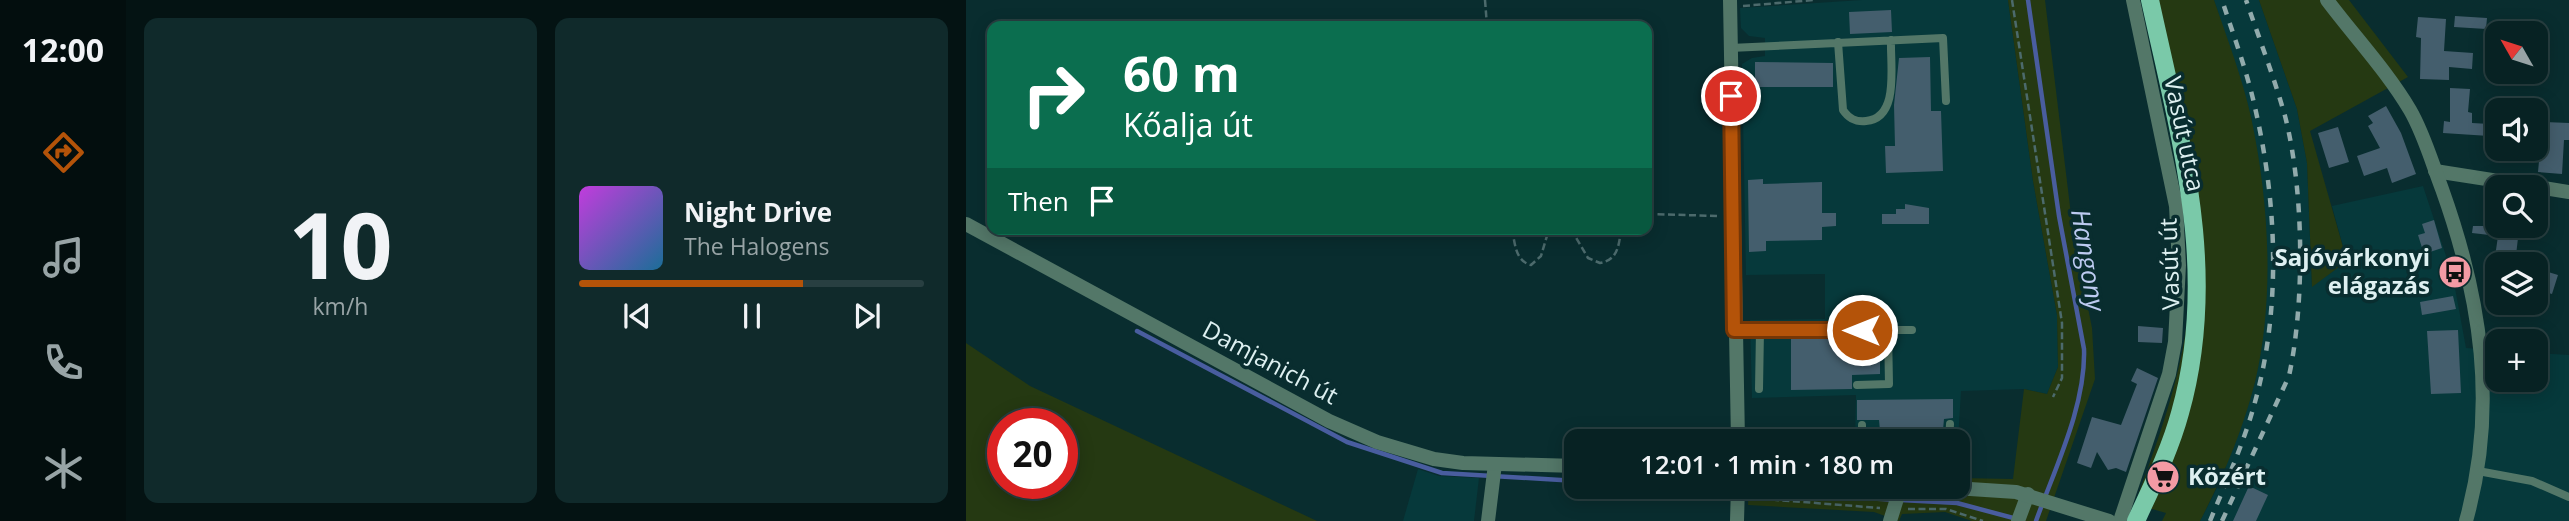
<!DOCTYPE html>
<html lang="en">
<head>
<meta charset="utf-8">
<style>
	:root { --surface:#072223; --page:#102a2b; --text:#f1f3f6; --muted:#98a4a6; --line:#283f41; --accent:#b45309 }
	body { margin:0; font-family:"Open Sans",sans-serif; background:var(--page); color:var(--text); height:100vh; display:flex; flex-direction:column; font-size:26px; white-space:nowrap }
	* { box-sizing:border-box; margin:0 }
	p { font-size:23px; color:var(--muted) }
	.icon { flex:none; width:38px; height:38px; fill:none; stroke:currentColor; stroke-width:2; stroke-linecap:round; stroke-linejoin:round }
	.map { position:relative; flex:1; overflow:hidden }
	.panel { display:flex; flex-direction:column; gap:18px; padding:18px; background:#041313; width:840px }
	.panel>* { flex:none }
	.guide { position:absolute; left:21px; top:21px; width:665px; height:214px; border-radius:14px; box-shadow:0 4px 18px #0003,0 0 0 2px var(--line); background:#0b6e4f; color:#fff; overflow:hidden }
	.needle { width:46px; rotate:309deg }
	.buttons { position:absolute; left:1519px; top:21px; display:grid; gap:14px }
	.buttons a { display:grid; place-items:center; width:63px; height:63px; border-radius:14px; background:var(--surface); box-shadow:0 4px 18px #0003,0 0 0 2px var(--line); font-size:35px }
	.speed { position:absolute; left:21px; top:408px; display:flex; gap:14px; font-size:35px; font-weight:700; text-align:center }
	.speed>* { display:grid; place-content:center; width:91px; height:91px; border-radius:50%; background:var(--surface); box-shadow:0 4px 18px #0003,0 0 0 2px var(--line); line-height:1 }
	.speed .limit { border:10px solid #d22; background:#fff; color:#111 }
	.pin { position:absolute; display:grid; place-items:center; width:60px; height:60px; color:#fff; margin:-30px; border:4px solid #fff; border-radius:50%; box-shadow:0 2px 7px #0007 }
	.me { position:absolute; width:77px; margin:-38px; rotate:270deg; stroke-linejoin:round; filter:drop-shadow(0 0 5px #0008) }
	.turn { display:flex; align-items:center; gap:24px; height:147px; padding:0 21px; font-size:32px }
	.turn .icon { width:91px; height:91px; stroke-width:2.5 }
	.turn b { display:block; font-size:49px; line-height:60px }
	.then { display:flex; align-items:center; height:66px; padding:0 21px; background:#0003; gap:14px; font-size:26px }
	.panel .card { flex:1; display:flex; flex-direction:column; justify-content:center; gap:10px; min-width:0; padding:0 24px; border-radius:14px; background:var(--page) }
	.panel .dial { align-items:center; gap:0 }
	.dial b { font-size:91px; line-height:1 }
	.song { display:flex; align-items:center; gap:21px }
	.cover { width:84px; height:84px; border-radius:10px; background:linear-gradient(135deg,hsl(290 70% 55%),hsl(200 70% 35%)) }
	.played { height:7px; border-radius:4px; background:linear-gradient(90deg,var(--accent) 65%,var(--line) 65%) }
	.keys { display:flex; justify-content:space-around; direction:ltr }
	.panel .tiles { flex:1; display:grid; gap:18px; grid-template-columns:repeat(2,1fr) }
	.trip { position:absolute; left:598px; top:429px; width:406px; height:70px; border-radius:14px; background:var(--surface); box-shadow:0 4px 18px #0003,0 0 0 2px var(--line); font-weight:600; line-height:70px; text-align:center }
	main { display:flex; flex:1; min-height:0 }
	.tab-bar { display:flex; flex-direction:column; width:126px; justify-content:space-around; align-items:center; background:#030e0e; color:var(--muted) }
	.tab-bar .icon { width:49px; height:49px }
	.tab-bar .active { color:var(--accent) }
	.tab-bar b { font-size:32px; color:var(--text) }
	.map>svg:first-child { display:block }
	.built { fill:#06393b }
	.green { fill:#253912; fill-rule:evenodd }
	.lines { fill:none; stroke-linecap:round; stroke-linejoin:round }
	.stream { stroke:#495d9f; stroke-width:4.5 }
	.building { fill:#445e6d }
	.path { stroke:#4c6a6c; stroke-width:2.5; stroke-dasharray:7 3.5; stroke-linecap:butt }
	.service { stroke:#537768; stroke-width:8 }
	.minor { stroke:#537768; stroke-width:14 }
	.tertiary { stroke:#537768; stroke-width:14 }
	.primary { stroke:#7ac9a9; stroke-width:18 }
	.rail { stroke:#92abac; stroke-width:4.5; stroke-dasharray:9 9; stroke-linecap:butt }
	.route-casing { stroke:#753606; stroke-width:18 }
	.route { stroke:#b45309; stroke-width:12 }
	.labels { text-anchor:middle; stroke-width:7; stroke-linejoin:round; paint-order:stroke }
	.street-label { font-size:24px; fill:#def0f1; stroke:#092d2f }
	.poi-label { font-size:24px; font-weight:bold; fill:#def0f1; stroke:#092d2f; text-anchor:end }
	.water-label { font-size:26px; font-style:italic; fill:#bdcbf1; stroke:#092d2f }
</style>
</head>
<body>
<main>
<nav class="tab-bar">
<b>12:00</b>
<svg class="icon active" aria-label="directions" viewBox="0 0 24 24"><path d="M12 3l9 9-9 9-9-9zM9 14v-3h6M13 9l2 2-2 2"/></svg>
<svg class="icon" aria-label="music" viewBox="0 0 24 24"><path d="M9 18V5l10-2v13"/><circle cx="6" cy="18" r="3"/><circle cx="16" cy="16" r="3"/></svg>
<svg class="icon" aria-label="phone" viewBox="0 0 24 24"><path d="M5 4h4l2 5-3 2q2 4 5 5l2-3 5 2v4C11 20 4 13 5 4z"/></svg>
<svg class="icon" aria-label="climate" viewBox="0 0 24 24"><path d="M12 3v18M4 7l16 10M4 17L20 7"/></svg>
</nav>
<section class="panel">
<div class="tiles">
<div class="card dial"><b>10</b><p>km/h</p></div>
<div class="card">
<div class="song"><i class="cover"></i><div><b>Night Drive</b><p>The Halogens</p></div></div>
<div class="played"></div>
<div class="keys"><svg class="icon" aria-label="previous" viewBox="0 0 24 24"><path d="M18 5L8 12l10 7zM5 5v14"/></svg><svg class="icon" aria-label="pause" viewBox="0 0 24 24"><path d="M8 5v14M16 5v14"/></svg><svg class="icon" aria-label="next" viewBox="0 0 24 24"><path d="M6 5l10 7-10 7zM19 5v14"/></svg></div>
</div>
</div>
</section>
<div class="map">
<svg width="1603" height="521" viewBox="0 0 1603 521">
	<rect width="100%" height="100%" fill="#092d2f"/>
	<!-- built -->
	<path class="built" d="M896 0H1042L1067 181 1091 315 1092 367 1081 394 1058 389 995 391 992 441H889L890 395 786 398 784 320 859 319V274L780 275 776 64 786 58 799 56V38L783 36 775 28 774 8Z
		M1248 0H1293L1331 109 1341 163 1346 286 1381 261 1366 206 1457 186 1487 277 1500 348 1531 350V380H1570V353L1603 355V521H1234L1255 480 1289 382 1297 333 1301 270 1298 204 1285 117Z
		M452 469 473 476 513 478 508 521H437Z"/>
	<!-- green -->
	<path class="green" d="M1042 0H1079L1107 231 1126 328 1129 379 1080 521H1006L979 512 936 514 933 521 908 512 782 505 783 487 992 486V478L1047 479 1058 389 1081 394 1092 367 1091 315 1067 181Z
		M1177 0H1248C1261 38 1276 77 1285 117 1303 201 1309 298 1289 382 1277 430 1257 477 1234 521H1196L1200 513 1169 504C1196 429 1225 353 1224 272 1224 182 1195 88 1177 0Z
		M1293 0H1383L1442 77 1344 131 1381 261 1346 287 1341 163 1331 109Z
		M0 343 64 386 351 521H0ZM37 424H96V483H37Z"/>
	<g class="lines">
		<!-- stream -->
		<path class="stream" d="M1062 0 1093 216 1118 349C1120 405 1089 468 1070 521
			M171 331 381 442 476 473 611 481
			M785 492 991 503 1051 519"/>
	</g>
	<!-- building -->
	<path class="building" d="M925 10 926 32 884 34 883 12Z
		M1489 16 1521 18 1520 29 1488 27Z
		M1452 17 1480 19 1478 51 1507 53 1506 69 1483 67V80L1454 79 1455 38 1450 37Z
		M964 57 965 111H975L977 171 920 173 919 146H929L928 105 933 58Z
		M789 62 867 63V87H789Z
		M1484 88 1504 89 1502 112 1506 113V123L1524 124 1523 136 1477 133 1478 121 1484 122Z
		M1420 106 1435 133 1450 174 1426 183 1421 168 1398 176 1391 156 1414 148 1402 126 1407 123 1402 116Z
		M1579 122 1603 123V140H1598L1596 174 1572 172 1574 150 1578 151Z
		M1372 127 1383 162 1363 168 1352 133Z
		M797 179V184L856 182V213H870V226L856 227V240L800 241V251L783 252 782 180Z
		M939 204 963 208V224H916V214H930V209H939Z
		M1522 210 1531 211V226H1561L1559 239 1552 238 1549 264H1528L1532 236 1506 233 1507 226H1520Z
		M1468 220 1476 248 1458 254 1452 235 1459 233 1456 224Z
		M1579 271 1592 275 1586 294 1573 290Z
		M1487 296 1490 309 1456 315 1454 302Z
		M1172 326 1197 328 1196 343 1172 342Z
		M1492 330 1495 393 1465 394 1461 331Z
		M914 338V374L886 375V389L825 390V339Z
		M1171 368 1192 378 1160 472 1150 468 1142 470 1131 452 1125 468 1111 463 1126 417 1155 425 1171 384 1165 381Z
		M987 399V418L978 419 977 430 914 431 913 420H891V400Z
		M1283 486 1302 495 1290 521H1267Z"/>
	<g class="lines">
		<!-- path -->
		<path class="path" d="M519 0 521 26
			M1046 0 1096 323V378L1087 397
			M777 6 848 0
			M681 214 754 216
			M546 229C549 243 549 261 565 265L575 256 583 229
			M605 229 622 258 634 263C652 260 653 245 655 229
			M785 498 914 508
			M942 509H980L1017 521"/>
		<!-- service -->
		<path class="service" d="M872 42 877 110C883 119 890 122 900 121 934 118 924 65 925 40
			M764 48 977 38 980 101
			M768 330H946
			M891 385 923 384 922 330
			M793 389 794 330
			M896 425V441
			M896 438 983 439
			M983 441 984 424
			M1512 471 1566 481 1603 497"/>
		<!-- minor -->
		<path class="minor" d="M764 0 772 441
			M1469 171 1603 192
			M522 521 529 464
			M924 521 935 486
			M1052 521 1062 494
			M1154 521 1203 374 1209 342 1213 265 1210 206 1167 0"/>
		<!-- tertiary -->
		<path class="tertiary" d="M1361 0C1388 36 1421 71 1444 110 1458 134 1466 163 1476 189 1515 298 1532 407 1500 521
			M0 224 363 421 411 442 468 459 497 463 611 466
			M958 486 1050 492 1143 521
			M771 521 772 486"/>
		<!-- primary -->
		<path class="primary" d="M1170 521C1186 486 1204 450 1214 413 1254 272 1214 138 1184 0"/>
		<!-- rail -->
		<path class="rail" d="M1244 521C1260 482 1278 443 1289 402 1315 309 1311 205 1290 112 1282 74 1268 37 1256 0
			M1256 521 1323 376C1339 302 1338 190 1319 116 1308 77 1293 38 1280 0"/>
	</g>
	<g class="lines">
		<defs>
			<path id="route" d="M765 96 768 330H896"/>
		</defs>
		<!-- route casing -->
		<use href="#route" class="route-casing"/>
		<!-- route -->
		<use href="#route" class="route"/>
	</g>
	<!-- icons -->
	<defs>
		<symbol id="bus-disc" viewBox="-11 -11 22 22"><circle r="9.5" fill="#f49aa4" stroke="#092d2f"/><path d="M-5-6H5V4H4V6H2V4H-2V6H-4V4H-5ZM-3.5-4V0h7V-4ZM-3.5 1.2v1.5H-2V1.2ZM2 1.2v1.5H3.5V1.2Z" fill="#111"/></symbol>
		<symbol id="supermarket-disc" viewBox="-11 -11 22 22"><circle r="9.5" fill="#f49aa4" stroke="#092d2f"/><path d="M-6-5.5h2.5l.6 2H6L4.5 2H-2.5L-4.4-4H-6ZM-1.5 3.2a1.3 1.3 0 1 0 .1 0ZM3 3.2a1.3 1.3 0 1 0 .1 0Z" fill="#111"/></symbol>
	</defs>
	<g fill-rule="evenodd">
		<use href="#bus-disc" x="1470" y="253" width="38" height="38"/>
		<use href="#supermarket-disc" x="1178" y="458" width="38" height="38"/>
	</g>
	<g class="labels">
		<!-- street labels -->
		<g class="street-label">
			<text transform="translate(1218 134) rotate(78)" y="8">Vasút utca</text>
			<text transform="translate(1204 264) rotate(-92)" y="8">Vasút út</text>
			<text transform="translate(304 363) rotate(28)" y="8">Damjanich út</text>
		</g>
		<!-- poi labels -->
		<g class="poi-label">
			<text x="1464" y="266">Sajóvárkonyi<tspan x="1464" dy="28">elágazás</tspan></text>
			<text x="1222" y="485" text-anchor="start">Közért</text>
		</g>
		<!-- water labels -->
		<g class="water-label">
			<text transform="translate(1122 260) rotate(81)" y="9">Hangony</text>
		</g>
	</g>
</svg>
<div class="buttons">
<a><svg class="needle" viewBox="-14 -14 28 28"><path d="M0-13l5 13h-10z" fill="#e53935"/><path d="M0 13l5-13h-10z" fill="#98a4a6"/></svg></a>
<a><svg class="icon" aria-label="sound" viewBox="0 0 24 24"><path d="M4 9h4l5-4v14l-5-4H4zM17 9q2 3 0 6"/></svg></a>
<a><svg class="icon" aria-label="search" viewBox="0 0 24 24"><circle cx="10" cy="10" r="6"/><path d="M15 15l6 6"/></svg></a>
<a><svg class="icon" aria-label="layers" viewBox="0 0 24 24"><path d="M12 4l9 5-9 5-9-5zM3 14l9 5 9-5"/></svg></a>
<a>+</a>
</div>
<div class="speed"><div class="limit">20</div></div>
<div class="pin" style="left:765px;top:96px;background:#d93025"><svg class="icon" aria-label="arrive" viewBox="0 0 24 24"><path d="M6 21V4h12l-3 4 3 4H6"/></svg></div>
<svg class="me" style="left:896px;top:330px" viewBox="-20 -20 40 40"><circle r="17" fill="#b45309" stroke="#fff" stroke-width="3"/><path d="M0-11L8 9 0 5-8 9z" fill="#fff"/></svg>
<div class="trip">12:01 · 1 min · 180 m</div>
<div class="guide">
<div class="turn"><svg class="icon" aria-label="right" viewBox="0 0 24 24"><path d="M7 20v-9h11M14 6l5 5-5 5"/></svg><div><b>60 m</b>Kőalja út</div></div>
<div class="then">Then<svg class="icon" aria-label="arrive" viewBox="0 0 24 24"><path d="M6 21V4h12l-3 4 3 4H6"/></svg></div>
</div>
</div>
</main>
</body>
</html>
